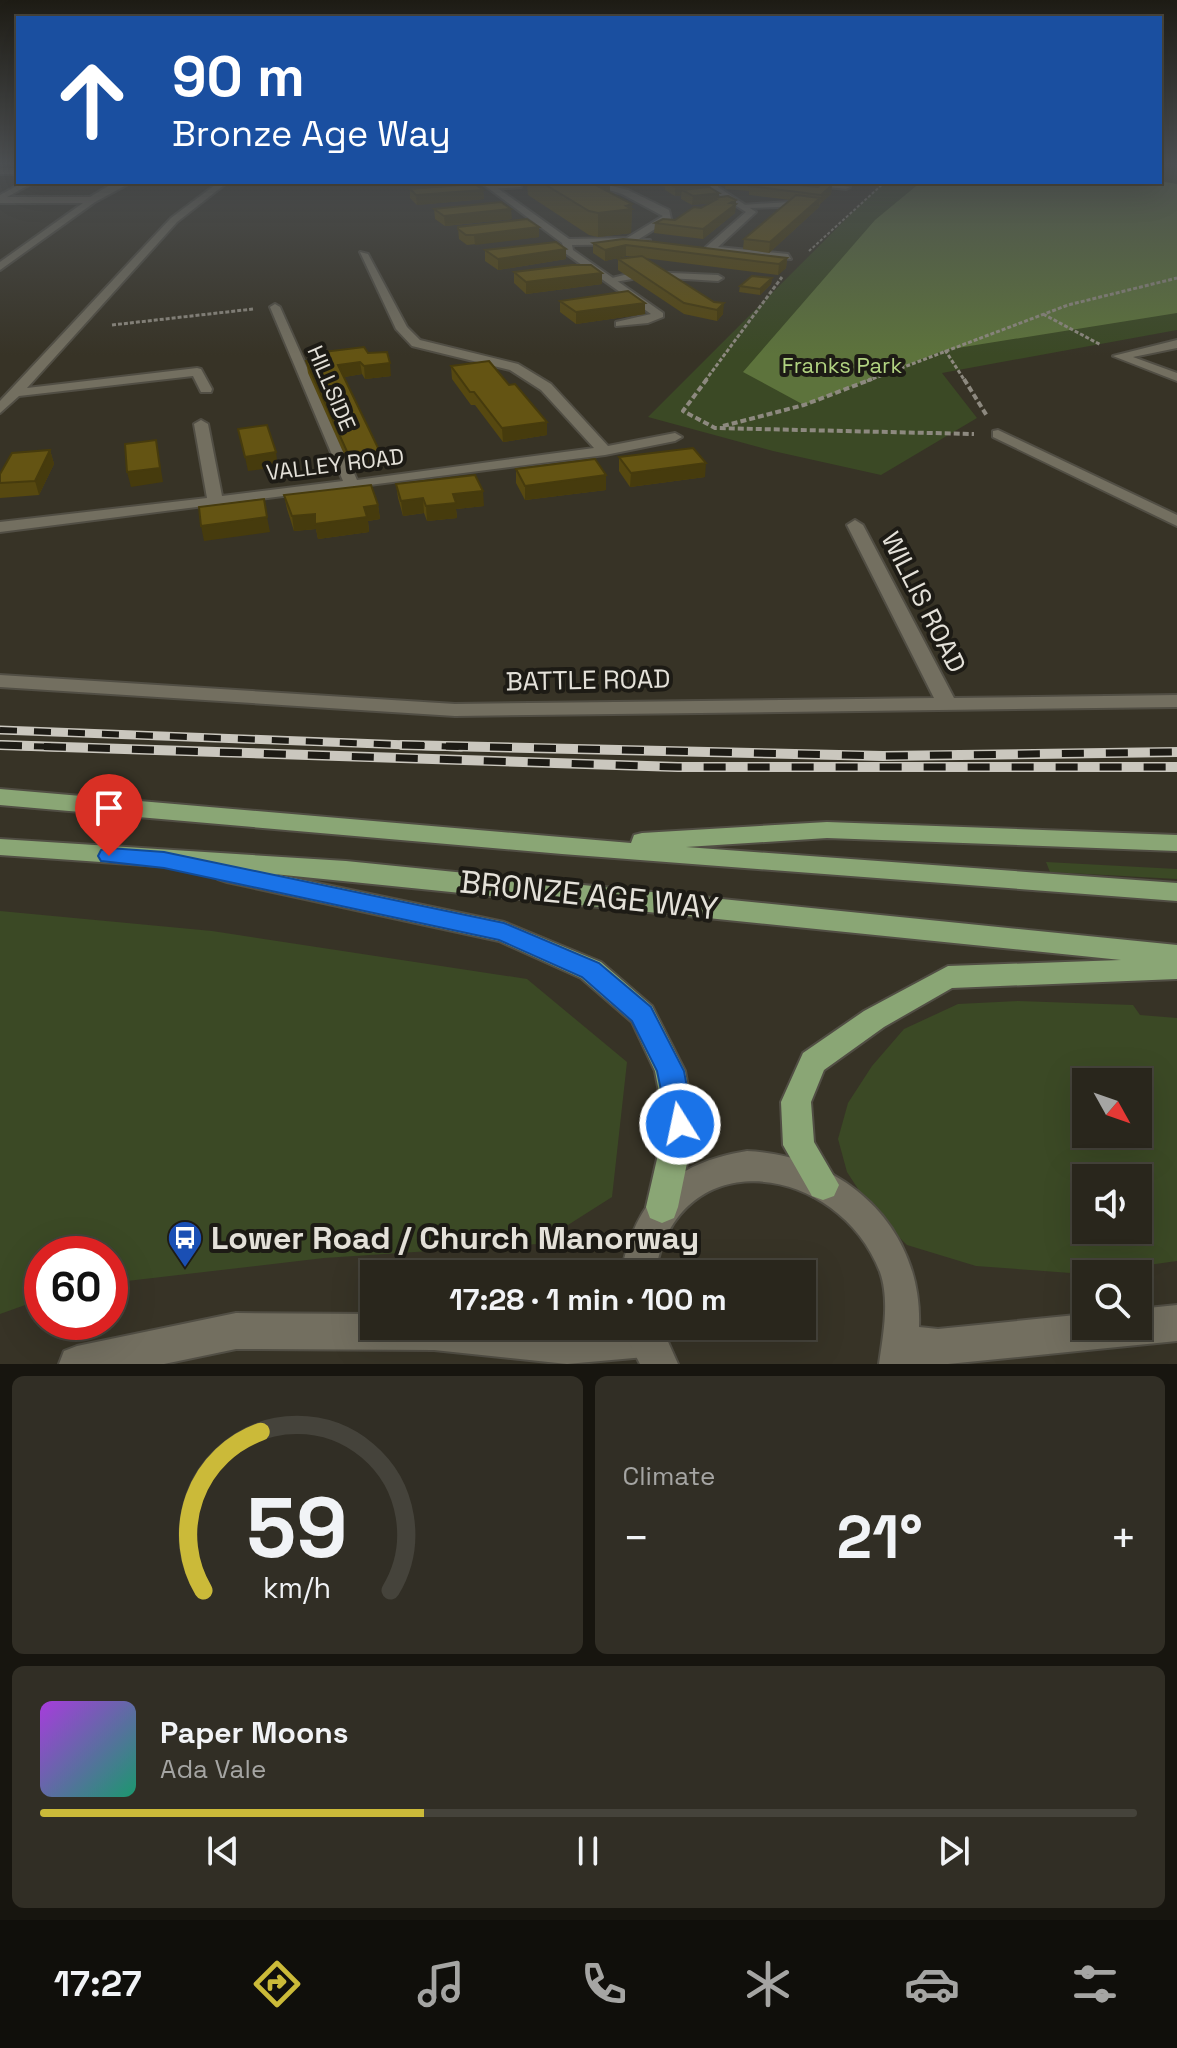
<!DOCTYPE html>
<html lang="en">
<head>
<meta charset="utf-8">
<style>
	:root { --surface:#29261c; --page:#312e25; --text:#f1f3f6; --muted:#a5a5a3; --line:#45433b; --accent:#cbba39 }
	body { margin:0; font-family:"Space Grotesk",sans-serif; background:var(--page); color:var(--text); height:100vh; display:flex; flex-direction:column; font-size:30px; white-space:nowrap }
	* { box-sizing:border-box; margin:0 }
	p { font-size:26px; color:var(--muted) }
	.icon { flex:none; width:44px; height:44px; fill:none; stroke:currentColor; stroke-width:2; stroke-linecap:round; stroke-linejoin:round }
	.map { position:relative; height:1364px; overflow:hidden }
	.details { display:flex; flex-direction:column; gap:12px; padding:12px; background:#17150f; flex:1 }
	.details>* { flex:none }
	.top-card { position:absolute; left:16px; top:16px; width:1146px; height:168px; border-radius:0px; box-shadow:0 8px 32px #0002,0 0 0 2px var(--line); background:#1a4fa0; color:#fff; overflow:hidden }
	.needle { width:52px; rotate:130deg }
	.tools { position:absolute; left:1072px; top:1068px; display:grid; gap:16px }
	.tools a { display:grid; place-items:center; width:80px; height:80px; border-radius:0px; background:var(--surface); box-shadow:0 8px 32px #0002,0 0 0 2px var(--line); font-size:40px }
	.speed { position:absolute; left:24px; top:1236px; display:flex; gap:16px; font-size:40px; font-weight:700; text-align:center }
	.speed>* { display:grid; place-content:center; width:104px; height:104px; border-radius:50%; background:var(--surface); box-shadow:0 8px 32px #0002,0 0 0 2px var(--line); line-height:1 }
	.speed .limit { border:12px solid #d22; background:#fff; color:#111 }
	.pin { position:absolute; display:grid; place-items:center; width:68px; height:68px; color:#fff; margin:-82px -34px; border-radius:50% 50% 50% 0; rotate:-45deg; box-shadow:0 0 8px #0007 }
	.pin .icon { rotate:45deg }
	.me { position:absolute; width:88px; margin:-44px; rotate:350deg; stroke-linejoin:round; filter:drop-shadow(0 0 6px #0008) }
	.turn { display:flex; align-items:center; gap:28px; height:168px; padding:0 24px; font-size:36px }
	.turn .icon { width:104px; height:104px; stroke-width:2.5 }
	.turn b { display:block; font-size:56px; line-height:68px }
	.big { font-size:60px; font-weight:700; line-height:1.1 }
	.details .card { flex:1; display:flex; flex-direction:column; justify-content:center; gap:12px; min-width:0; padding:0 28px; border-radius:12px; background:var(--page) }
	.details .dial { align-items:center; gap:0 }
	.dial svg { height:208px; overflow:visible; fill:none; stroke:var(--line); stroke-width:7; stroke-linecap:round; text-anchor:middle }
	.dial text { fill:var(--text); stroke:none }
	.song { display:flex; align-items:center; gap:24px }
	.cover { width:96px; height:96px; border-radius:12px; background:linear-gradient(135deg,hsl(280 70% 55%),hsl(160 70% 35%)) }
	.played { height:8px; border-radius:4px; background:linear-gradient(90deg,var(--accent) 35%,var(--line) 35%) }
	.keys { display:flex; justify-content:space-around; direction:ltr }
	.heat { display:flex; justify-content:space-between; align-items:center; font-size:44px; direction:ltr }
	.details .tiles { flex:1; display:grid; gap:12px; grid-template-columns:1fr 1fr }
	.card:last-child { grid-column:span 2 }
	.trip { position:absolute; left:360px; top:1260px; width:456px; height:80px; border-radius:0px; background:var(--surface); box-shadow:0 8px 32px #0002,0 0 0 2px var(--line); font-weight:700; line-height:80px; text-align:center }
	.dock { display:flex; height:128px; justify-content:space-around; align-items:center; background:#100f0b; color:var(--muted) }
	.dock .icon { width:56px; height:56px }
	.dock .selected { color:var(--accent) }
	.dock b { font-size:36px; color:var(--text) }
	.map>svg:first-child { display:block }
	.green { fill:#3b4925; fill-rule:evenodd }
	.forest { fill:#5d733c }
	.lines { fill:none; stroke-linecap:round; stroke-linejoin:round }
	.service-casing { stroke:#514e44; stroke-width:4 }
	.minor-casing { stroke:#514e44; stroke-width:4 }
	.tertiary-casing { stroke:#514e44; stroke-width:4 }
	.secondary-casing { stroke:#514e44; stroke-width:4 }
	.primary-casing { stroke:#514e44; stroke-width:4 }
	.path-far2 { stroke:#8d897f; stroke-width:2; stroke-dasharray:3 2; stroke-linecap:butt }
	.path-far1 { stroke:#8d897f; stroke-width:3; stroke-dasharray:4 2; stroke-linecap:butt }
	.path { stroke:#8d897f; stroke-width:4; stroke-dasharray:6 3; stroke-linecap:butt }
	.service { fill:#736f60; fill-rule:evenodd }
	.minor { fill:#736f60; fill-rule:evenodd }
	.tertiary { fill:#736f60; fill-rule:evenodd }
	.secondary { fill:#736f60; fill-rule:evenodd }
	.primary { fill:#8aa675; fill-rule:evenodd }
	.rail-far1-casing { stroke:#cac7be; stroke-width:9 }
	.rail-casing { stroke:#cac7be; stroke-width:10 }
	.rail-far1 { stroke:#1d1b15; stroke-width:6; stroke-dasharray:17; stroke-linecap:butt }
	.rail { stroke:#1d1b15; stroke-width:7; stroke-dasharray:22; stroke-linecap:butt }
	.wall { fill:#564810 }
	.shaded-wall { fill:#463b0d }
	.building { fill:#645413; stroke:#463b0d; stroke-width:2 }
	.route { fill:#1a73e8; stroke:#114b97; stroke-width:2 }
	.labels { text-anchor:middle; stroke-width:8; stroke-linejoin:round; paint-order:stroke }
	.far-park-label { font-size:22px; fill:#b1d281; stroke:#1d1b15 }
	.far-street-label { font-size:22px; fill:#e4e1d9; stroke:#1d1b15 }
	.street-label { font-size:26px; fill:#e4e1d9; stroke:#1d1b15 }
	.near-street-label { font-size:32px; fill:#e4e1d9; stroke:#1d1b15 }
	.near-poi-label { font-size:32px; font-weight:bold; fill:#e4e1d9; stroke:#1d1b15; text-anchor:start }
</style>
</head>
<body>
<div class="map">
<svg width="1177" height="1364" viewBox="0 0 1177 1364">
	<rect width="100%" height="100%" fill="#373326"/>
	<!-- green -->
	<path class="green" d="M1160 164H1177V330L942 373 977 418 881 475 773 451 648 417 883 182H1160Z
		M1046 862 1177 869V879L1050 872Z
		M0 911 212 931 527 979 627 1062 612 1197 538 1244 324 1258 110 1283V1254H42V1299L0 1314Z
		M1018 1001 1133 1005 1140 1015 1177 1018V1261L1084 1274 976 1266 907 1245 873 1212 847 1172 838 1139 848 1103 872 1066 904 1029 958 1004ZM1086 1082H1138V1134H1086ZM1086 1178H1138V1230H1086Z"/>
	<!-- forest -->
	<path class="forest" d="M1160 181 1177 184V313L945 350 804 405 743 372 875 220 921 182Z"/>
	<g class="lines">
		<defs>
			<path id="service" d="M115 182H132L95 202 0 270V262L83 203H0V197H90Z
				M518 183 521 187 492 189 488 187Z
				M805 201 808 206 746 208 742 205Z
				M648 272 718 275 723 278 718 281 652 277 647 274Z
				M628 274 633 277 632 279 609 283 604 280Z"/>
			<path id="minor" d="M0 170H18V174H0Z
				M24 182H34L0 201V195Z
				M219 182H228L177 222 27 388 197 368 201 369 212 389 211 392H201L193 376 19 396 0 413V401L171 218Z
				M480 182H489L569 239 627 238 663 216 622 194 599 187V183L628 190 669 210 671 219 639 239 650 240V244L572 245 573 250 663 313V317L648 323 616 326V322L651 314 565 253 562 243Z
				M711 182H719L718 187 756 212 718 247 788 254 791 259 706 251V247L746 212 711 190Z
				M786 182H817L850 187 846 189Z
				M360 252 368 254 407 327 420 340 518 364 551 384 608 446 675 433 682 437 675 441 605 455 0 532V522L207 498 194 424 201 420 208 424 222 496 343 481 270 307 275 304 280 307 357 480 594 448 541 390 510 370 412 346 396 329Z
				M1177 340V348L1133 357 1177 373V381L1113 356Z
				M998 430 1177 515V526L993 437V431Z
				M855 520 863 525 954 698 1177 695V707L455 716 0 687V675L455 704 934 698 847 525Z"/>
			<path id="tertiary" d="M236 1313 374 1314V1326H547L576 1329 657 1326 663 1339 658 1352 645 1357 567 1364 434 1350 236 1349 164 1364H59L64 1351 77 1346Z"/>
			<path id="secondary" d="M747 1151C844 1155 923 1227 919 1327L938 1329 1086 1314V1326H1138V1309L1177 1305V1341L948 1364H879C883 1336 890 1300 880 1272 838 1163 677 1139 655 1274H621C635 1200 672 1163 747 1151Z
				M625 1326H661L678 1364H640L627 1339Z"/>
			<path id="primary" d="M0 789 631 843 634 835 642 833 827 822 1177 835V851L827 838 686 847 1177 883V901L562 854 0 805Z
				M0 839 346 861 1177 945V979L952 988 884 1027 824 1070 811 1102 814 1142 839 1185 834 1196 823 1200 812 1196 783 1145 781 1102 803 1053 864 1011 948 966 1121 960 274 874 504 922 601 962 652 1006 685 1071 695 1124 678 1207 674 1218 662 1223 650 1218 646 1207 665 1124 655 1071 632 1022 581 978 499 941 227 882 218 879 216 870 0 855Z"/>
		</defs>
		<!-- service casing -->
		<use href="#service" class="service-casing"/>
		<!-- minor casing -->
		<use href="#minor" class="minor-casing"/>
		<!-- tertiary casing -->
		<use href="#tertiary" class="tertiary-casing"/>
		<!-- secondary casing -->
		<use href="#secondary" class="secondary-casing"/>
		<!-- primary casing -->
		<use href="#primary" class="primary-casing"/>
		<!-- path-far2 -->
		<path class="path-far2" d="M809 251 885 182"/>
		<!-- path-far1 -->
		<path class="path-far1" d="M1043 314 1101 345
			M112 325 253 309
			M945 350 965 381
			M705 381 782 277
			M867 381 1068 305 1177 278"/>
		<!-- path -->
		<path class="path" d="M707 379 683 411 715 428 974 434
			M964 379 987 416
			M723 426 804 405 872 379"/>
		<!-- service -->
		<use href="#service" class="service"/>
		<!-- minor -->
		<use href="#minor" class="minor"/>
		<!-- tertiary -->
		<use href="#tertiary" class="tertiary"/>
		<!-- secondary -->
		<use href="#secondary" class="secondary"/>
		<!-- primary -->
		<use href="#primary" class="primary"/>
		<defs>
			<path id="rail-far1" d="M0 730 461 747
				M0 745 58 747"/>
			<path id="rail" d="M0 745 678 767H1177
				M402 745 883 756 1177 752"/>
		</defs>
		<!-- rail-far1 casing -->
		<use href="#rail-far1" class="rail-far1-casing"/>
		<!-- rail casing -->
		<use href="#rail" class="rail-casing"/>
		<!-- rail-far1 -->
		<use href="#rail-far1" class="rail-far1"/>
		<!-- rail -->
		<use href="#rail" class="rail"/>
	</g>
	<!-- wall -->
	<path class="wall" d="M401 182H465L464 184 483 190 484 199 417 205 410 198V189L463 185H401Z
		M527 182H610V192L632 204 631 233 598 237 589 235 528 195Z
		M651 182H697L703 185 702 188 719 193V197L736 200 735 213 703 239 654 233 655 223 675 220 710 203 692 205 681 199V196H675L665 190V187L651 183Z
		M725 182H770L818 187 832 185 831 194 820 204 819 207 769 253 743 249 744 239 790 200 749 195V191L725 189Z
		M434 209 512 219 445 226 435 219Z
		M458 227H539V237L467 245 459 239Z
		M593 243 787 258 786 268 778 275 644 258 714 302 723 314 717 321 684 314 618 270V259L637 257 626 256 605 261 593 253Z
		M485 250 566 259 498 270 485 261Z
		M514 272 602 273V284L526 294 514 283Z
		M772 278 771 284 760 295 739 292 740 286Z
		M560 301 645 314 576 324 560 312Z
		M323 352 368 353 391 376 365 379 362 374 344 377 380 452 382 466 351 470 308 373 306 361 324 358Z
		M451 366 509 385 547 422V435L503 442 475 405H471L452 379Z
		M50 450 54 464 39 495 0 498V474Z
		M619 457 705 477 630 487 619 471Z
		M516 469 606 475V490L525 500 516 483Z
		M396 484 484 506 456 509 457 518 427 521 424 513 403 516 398 498Z
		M284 495 378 505 380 519 368 521 369 532 318 539 316 529 294 531 287 509Z"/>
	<!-- shaded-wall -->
	<path class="shaded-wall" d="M584 182H610V198Z
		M703 185 702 194 682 190 681 196H675V187Z
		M832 185 831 194 820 204 821 195Z
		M483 190 484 199 417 205 416 195Z
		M719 193V202L717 199 713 198V203L692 205 693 196Z
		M820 198 819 207 769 253 770 242Z
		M736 200 735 213 703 239V229Z
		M632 204 631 233 598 237V213Z
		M511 209 512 219 445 226 444 216Z
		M539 227V237L475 245 474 235Z
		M626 245V256L605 261V250Z
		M566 249V259L498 270V259Z
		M787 258 786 268 778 275 779 264Z
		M602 273V284L526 294V282Z
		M772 278 771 284 760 295V289Z
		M645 303V314L576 324V312Z
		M724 303 723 314 717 321V310Z
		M360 362 362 374 339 378 338 365Z
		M390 363 391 376 365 379 364 366Z
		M547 422V435L503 442 502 428Z
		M156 440 163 482 131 487 127 472Z
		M50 450 54 464 39 495 35 481Z
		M276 452 278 467 248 471 245 457Z
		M380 452 382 466 351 470 349 456Z
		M706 463 705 477 630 487 631 473Z
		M606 475V490L525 500V486Z
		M483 491 484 506 456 509 457 518 427 521 426 506 453 494Z
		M423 498 424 513 403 516 401 501Z
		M378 505 380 519 368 521 369 532 318 539 316 529 294 531 292 516Z
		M267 517 270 532 204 541 201 526Z"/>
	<!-- building -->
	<path class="building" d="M541 182H590L632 204 626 206 632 209 598 213 589 211Z
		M666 182H697L703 185 675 187Z
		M755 182H770L818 187 821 184 832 185 821 195 750 186Z
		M475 184 483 190 416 195 410 189Z
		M709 187 719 193 693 196 682 190Z
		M796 195 820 198 770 242 744 239Z
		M728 196 736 200 730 203 736 204 703 229 655 223 663 219 675 220 694 207 701 208 717 199 713 198Z
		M501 202 511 209 444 216 434 209Z
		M527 219 539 227 474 235H466L458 229V227Z
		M623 239 648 241 787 258 779 264 626 245 605 250 593 243Z
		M556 242 566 249 498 259 485 250Z
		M642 256 714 302 724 303 717 310 684 303 618 259Z
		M572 265H591L602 273 526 282 514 272Z
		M752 276 772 278 760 289 740 286Z
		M628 291 645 303 576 312 560 301Z
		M364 347 368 353 387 352 390 363 364 366 360 362 338 365 380 452 349 456 306 361 325 358 323 352Z
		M489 361 509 385 515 384 547 422 502 428 474 392H470L451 366Z
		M267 425 276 452 245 457 238 429Z
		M156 440 160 468 127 472 125 444Z
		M693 448 706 463 631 473 619 457Z
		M50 450 35 481 0 483V474L12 453Z
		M595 459 606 475 525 486 516 469Z
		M475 475 483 491 453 494 456 503 426 506 423 498 401 501 396 484Z
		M371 485 378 505 364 507 367 517 315 524V514L292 516 284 495Z
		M264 499 267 517 201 526 199 507Z"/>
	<!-- sky -->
	<linearGradient id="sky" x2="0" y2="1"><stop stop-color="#1e1c15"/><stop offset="0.46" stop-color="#4d5052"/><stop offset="1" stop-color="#4d5052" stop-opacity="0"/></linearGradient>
	<rect width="1177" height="355" fill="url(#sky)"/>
	<!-- route -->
	<path class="route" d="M109 848 164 852 504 923 599 963 651 1007 684 1071 694 1124 690 1133 680 1137 670 1133 657 1071 632 1021 582 977 499 940 164 868 101 861 98 856 101 850Z"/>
	<!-- icons -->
	<defs>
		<symbol id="bus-pin" viewBox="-11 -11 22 30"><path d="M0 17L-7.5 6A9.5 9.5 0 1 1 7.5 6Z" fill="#1a4fb4" stroke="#1d1b15"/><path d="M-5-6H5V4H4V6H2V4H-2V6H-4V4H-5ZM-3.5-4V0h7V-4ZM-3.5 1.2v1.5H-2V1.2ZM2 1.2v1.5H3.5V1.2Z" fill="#fff"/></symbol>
	</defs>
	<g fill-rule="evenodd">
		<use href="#bus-pin" x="165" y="1218" width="40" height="54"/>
	</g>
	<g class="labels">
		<!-- far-park labels -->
		<g class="far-park-label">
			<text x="842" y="373">Franks Park</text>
		</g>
		<!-- far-street labels -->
		<g class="far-street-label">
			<text transform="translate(332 388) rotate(67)" y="8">HILLSIDE</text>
			<text transform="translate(335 464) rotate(-7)" y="8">VALLEY ROAD</text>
		</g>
		<!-- street labels -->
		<g class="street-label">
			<text transform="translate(924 602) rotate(63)" y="9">WILLIS ROAD</text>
			<text transform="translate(588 680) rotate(-1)" y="9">BATTLE ROAD</text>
		</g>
		<!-- near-street labels -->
		<g class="near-street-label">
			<text transform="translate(589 895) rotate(6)" y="11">BRONZE AGE WAY</text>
		</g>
		<!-- near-poi labels -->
		<g class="near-poi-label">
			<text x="211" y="1249">Lower Road / Church Manorway</text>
		</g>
	</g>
</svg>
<div class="tools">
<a><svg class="needle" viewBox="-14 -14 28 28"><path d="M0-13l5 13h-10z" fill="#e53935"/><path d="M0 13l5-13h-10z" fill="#a5a5a3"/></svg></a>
<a><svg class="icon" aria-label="sound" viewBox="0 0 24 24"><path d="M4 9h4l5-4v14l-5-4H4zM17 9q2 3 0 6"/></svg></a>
<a><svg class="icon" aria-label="search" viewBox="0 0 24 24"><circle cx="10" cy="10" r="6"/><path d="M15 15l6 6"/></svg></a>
</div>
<div class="speed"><div class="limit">60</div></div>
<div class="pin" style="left:109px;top:856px;background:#d93025"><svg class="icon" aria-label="arrive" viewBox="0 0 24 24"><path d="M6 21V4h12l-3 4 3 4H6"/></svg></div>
<svg class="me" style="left:680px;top:1124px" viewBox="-20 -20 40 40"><circle r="17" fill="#1a73e8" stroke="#fff" stroke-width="3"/><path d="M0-11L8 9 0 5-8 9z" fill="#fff"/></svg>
<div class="trip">17:28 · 1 min · 100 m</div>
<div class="top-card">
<div class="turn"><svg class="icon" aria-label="ahead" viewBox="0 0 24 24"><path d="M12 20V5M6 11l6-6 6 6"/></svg><div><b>90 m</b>Bronze Age Way</div></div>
</div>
</div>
<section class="details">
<div class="tiles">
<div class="card dial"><svg viewBox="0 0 100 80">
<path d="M14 69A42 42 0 1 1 86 69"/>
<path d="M14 69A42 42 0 0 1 36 8" stroke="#cbba39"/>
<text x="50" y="56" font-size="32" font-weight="700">59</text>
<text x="50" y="72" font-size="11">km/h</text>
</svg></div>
<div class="card"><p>Climate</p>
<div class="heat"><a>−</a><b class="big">21°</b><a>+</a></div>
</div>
<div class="card">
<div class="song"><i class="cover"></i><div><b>Paper Moons</b><p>Ada Vale</p></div></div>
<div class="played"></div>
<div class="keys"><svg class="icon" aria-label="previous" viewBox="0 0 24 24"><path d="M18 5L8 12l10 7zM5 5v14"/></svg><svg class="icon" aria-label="pause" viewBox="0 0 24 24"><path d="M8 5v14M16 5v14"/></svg><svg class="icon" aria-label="next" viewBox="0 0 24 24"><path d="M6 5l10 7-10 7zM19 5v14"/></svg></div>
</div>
</div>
</section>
<nav class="dock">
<b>17:27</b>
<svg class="icon selected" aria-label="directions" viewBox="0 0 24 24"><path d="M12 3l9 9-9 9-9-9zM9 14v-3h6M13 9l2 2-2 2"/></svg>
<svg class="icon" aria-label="music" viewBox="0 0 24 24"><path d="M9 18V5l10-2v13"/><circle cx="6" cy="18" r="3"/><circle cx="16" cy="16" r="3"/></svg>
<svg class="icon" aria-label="phone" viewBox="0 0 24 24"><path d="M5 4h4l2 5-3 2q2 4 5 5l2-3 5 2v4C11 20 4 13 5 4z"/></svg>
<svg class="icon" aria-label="climate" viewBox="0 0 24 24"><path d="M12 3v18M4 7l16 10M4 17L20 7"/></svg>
<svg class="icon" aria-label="car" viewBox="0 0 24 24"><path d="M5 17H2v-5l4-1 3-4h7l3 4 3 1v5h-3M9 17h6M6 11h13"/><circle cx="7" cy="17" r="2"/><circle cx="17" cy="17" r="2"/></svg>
<svg class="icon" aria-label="filters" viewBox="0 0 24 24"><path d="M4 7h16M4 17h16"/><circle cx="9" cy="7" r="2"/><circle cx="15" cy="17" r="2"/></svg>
</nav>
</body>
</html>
